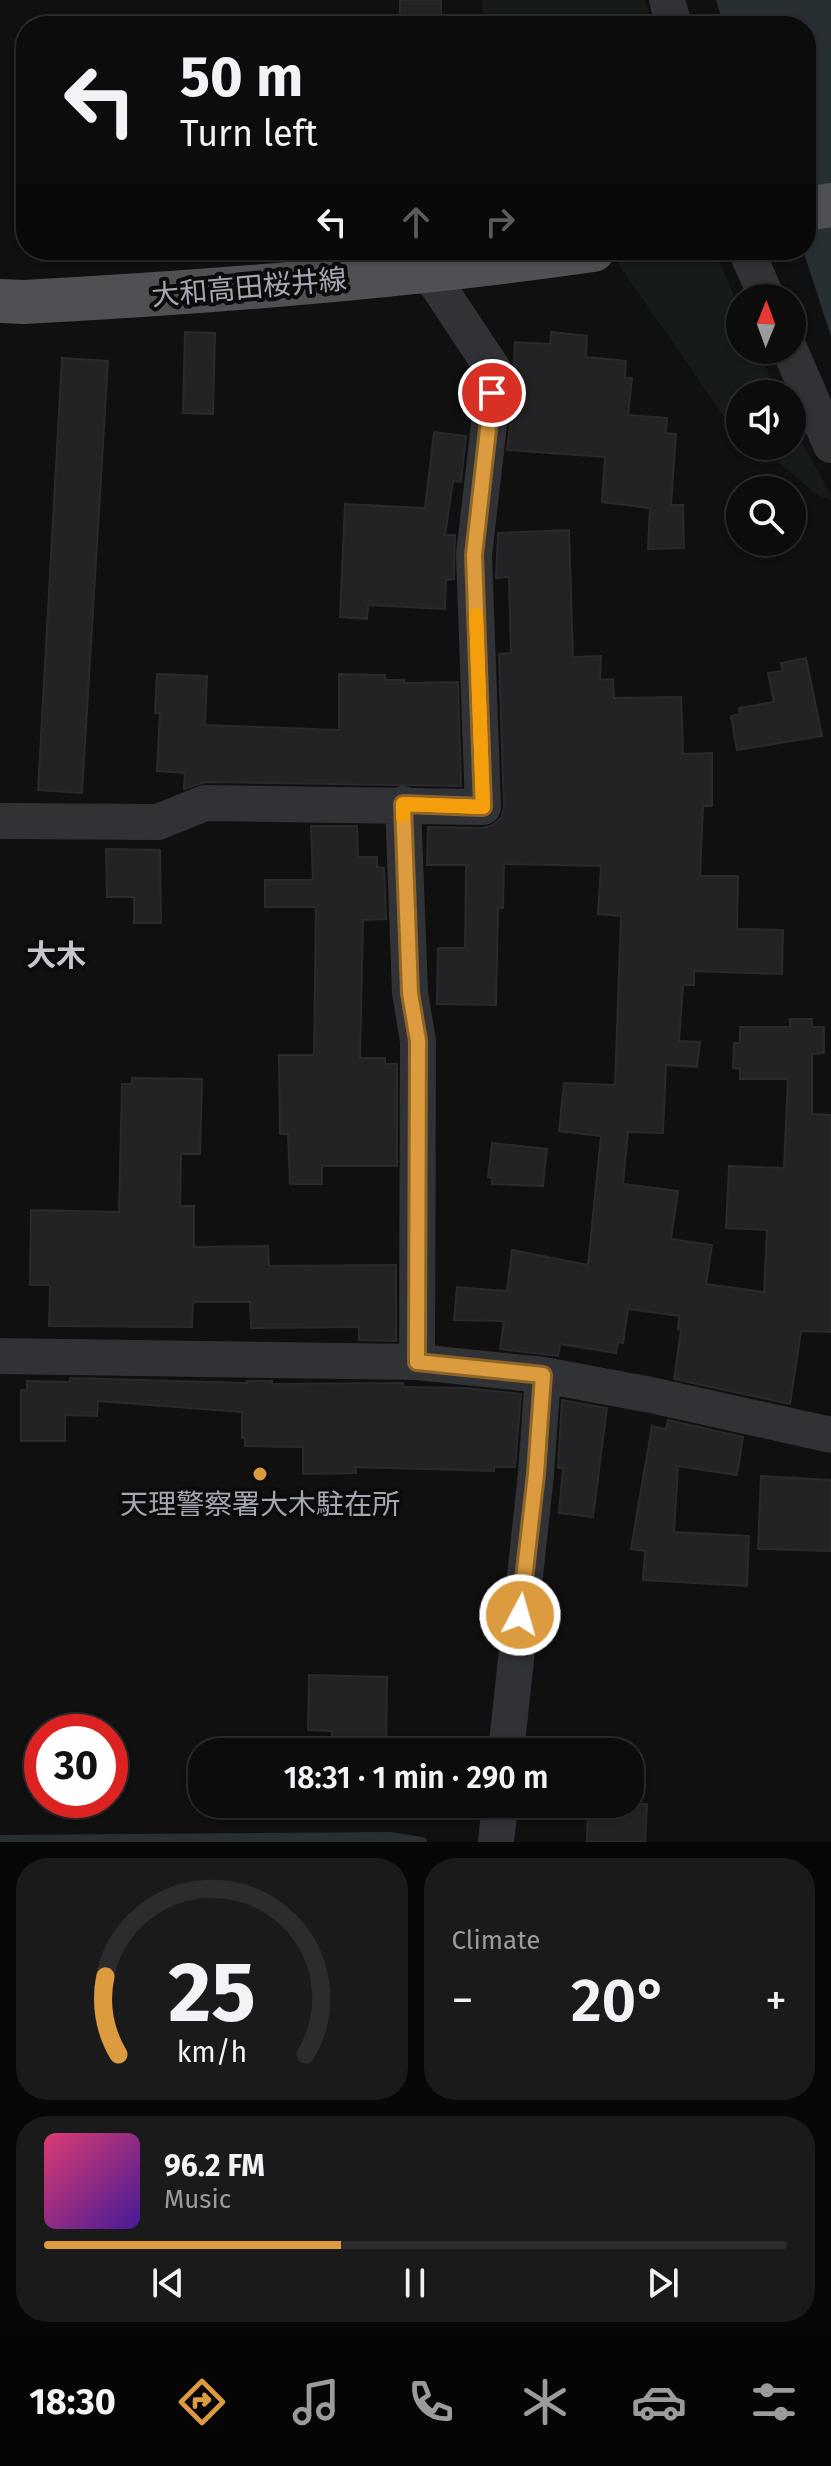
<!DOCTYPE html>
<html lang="en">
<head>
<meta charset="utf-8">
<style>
	:root { --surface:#0c0c0d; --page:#1a1a1b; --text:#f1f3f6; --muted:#9a9b9d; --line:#2c2c2e; --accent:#db9b3e }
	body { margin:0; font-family:"Fira Sans","Noto Sans JP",sans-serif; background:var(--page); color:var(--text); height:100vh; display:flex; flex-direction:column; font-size:30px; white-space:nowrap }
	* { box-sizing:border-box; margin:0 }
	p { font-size:26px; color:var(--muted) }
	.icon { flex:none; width:44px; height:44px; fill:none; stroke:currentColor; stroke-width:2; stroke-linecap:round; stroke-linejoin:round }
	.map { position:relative; height:1842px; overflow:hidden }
	.details { display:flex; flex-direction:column; gap:16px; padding:16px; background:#070707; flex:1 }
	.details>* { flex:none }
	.guide { position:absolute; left:16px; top:16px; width:800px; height:244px; border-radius:32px; box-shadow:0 2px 6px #0004,0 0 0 2px var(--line); background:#0c0c0d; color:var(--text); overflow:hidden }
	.needle { width:52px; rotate:1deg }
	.buttons { position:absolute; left:726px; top:284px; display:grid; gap:16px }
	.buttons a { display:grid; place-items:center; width:80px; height:80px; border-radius:50%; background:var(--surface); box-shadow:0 2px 6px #0004,0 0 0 2px var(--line); font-size:40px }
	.speed { position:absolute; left:24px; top:1714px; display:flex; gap:16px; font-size:40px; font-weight:700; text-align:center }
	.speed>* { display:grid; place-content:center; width:104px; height:104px; border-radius:50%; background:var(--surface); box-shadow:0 2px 6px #0004,0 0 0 2px var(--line); line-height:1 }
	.speed .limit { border:12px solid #d22; background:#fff; color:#111 }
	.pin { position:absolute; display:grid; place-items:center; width:68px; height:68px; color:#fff; margin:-34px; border:4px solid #fff; border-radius:50%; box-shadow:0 2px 8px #0007 }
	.me { position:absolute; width:88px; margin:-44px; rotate:6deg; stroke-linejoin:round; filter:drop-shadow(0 0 6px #0008) }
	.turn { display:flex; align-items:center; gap:28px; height:168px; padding:0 32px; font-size:36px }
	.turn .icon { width:104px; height:104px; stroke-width:2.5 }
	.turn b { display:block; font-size:56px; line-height:68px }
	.lanes { display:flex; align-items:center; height:76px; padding:0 32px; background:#0003; justify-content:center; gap:40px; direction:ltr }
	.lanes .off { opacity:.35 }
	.big { font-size:60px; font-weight:600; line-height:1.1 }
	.details .card { flex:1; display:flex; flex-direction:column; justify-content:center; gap:12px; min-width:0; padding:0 28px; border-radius:32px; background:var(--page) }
	.details .dial { align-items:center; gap:0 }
	.dial svg { height:208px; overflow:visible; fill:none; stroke:var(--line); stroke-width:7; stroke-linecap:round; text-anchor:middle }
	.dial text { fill:var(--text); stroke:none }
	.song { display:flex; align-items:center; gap:24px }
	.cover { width:96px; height:96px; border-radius:12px; background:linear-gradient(135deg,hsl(340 70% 55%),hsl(260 70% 35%)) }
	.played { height:8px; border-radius:4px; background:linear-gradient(90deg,var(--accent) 40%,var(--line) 40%) }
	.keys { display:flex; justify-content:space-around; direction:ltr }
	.heat { display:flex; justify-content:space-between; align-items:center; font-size:44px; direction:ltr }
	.details .tiles { flex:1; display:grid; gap:16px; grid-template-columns:1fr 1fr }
	.card:last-child { grid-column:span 2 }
	.trip { position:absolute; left:188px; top:1738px; width:456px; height:80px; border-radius:32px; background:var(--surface); box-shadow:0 2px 6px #0004,0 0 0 2px var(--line); font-weight:600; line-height:80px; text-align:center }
	.tab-bar { display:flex; height:128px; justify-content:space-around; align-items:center; background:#050505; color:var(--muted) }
	.tab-bar .icon { width:56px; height:56px }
	.tab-bar .current { color:var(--accent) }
	.tab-bar b { font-size:36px; color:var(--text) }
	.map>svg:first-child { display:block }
	.green { fill:#171b17 }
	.water { fill:#282f33 }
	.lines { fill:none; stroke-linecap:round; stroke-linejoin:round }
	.stream { stroke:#282f33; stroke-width:10 }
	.building { fill:#232325; stroke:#2a2a2d; stroke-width:2 }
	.street { stroke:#313236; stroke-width:36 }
	.primary { stroke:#4e5054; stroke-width:44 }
	.route-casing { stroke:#8e6528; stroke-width:20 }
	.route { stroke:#db9b3e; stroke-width:14 }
	.slow { stroke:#f59e0b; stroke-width:14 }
	.poi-dot { fill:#db9b3e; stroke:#0b0b0c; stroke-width:3 }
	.labels { text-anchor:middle; stroke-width:8; stroke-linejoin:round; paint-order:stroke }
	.street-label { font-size:28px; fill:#a3a8b0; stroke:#0b0b0c }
	.poi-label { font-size:28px; fill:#a3a8b0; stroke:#0b0b0c }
	.neighbourhood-label { font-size:30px; font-weight:bold; fill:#c3c6cd; stroke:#0b0b0c }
</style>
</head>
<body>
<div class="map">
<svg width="831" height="1842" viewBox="0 0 831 1842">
	<rect width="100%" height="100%" fill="#101011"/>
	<!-- green -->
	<path class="green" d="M482 0H645L653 26H484Z
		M671 250H714L740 310V350H758L777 394H740V430L725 418 615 259Z
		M792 424 831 495V500L820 497 759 446H792Z"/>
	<!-- water -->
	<path class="water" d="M716 0H831V336L803 250H806V26H724Z"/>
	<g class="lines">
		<!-- stream -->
		<path class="stream" d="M0 1840 390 1837 422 1842"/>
	</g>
	<!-- building -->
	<path class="building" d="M400 0H441V25H400Z
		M185 332 215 333 213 414 183 413Z
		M551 332 587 336 586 357 626 361 625 378H632L628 415 667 418 666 433 676 434 671 505H683L684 548 648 549 650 508 602 502 605 457 507 450 516 374 514 364 515 342 550 344Z
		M62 358 108 361 82 793 38 790Z
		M434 432 466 436 461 482 453 481 445 535H455L454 579 446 580 445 609 368 605 367 619 340 617 345 504 425 508Z
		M569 530 573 657 601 656 600 680 613 679 614 698 681 697 683 754 712 753V806H703L700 876H738L737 929 783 930 782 974 694 971V985H683L679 1041 700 1042 697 1067 666 1065 663 1133 628 1132 623 1184 678 1191 671 1239 712 1245 706 1284 764 1292 767 1230 726 1228 729 1166 784 1168 788 1079H740V1069L733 1068 734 1043H740V1027H790V1019H812V1027H824V1053L812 1054V1114L831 1115V1332L801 1331 790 1404 674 1379 681 1330 678 1329 679 1316 628 1309 623 1343 618 1342 616 1353 560 1344 558 1356 500 1349 504 1321 454 1320 457 1287 507 1291 512 1250 588 1265 601 1136 559 1131 564 1083 615 1085 621 916 598 914 601 866 504 864 503 908H498L496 1005 437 1004 438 948H465L466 865H427L428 827 483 828 493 825 501 818 504 807 499 654 511 653 509 577 496 578 498 533Z
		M806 658 822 736 737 750 731 716 740 714 739 708 774 702 768 673 783 671 781 663Z
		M157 674 207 676 205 725 339 730V674L385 675V680H404V683L458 682 461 786 205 782 184 789 185 773 157 771 160 713H155Z
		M311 826H357L358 857H377V867L384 868 386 919 363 920 360 1058H385V1064H397V1166H322V1184H290L288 1134H280L279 1055H314L316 907H265V880H313Z
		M106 849 160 850 161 923H134V897H107Z
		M132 1078 202 1079 200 1154H181L180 1206H194V1247L268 1246 269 1266 396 1265V1341L359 1340V1327L251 1328 250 1302H193L192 1327 49 1326 50 1285H30L31 1210 119 1212 122 1084H132Z
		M492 1143 547 1149 543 1186 492 1184V1178L488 1177Z
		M70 1378 247 1383V1381H272V1384L403 1383V1387H409L466 1388 521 1394 515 1467H494V1471L355 1467 356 1473 303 1474V1447L245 1446V1438H242V1412L98 1401 97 1416 65 1415V1441H21V1390H27V1381L70 1382Z
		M562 1400 607 1408 593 1517 559 1513 563 1468H558Z
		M668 1420 743 1437 737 1475 678 1466 674 1532 749 1536 747 1586 643 1580 645 1551 631 1549 652 1426 666 1429Z
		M761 1476 831 1480V1551L758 1549Z
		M309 1675 387 1677 386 1752H332V1731L308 1730Z
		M588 1804H647L645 1842H587Z"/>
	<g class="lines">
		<!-- street -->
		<path class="street" d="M667 0 674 26
			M746 250 767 298
			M790 350 831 445
			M403 804 410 993 418 1041 417 1362
			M0 821 158 822 205 803 483 807 474 555 495 372 428 271
			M0 1356 417 1362 543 1375 651 1395 831 1435
			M506 1752 536 1474 543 1375
			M496 1842 500 1804"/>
		<!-- primary -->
		<path class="primary" d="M806 209 831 205
			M0 301 24 302C214 292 404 277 593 250"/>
	</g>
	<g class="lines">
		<defs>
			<path id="route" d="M492 393 474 555 483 807 403 804 410 993 418 1041 417 1362 543 1375 536 1474 520 1615"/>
		</defs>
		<!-- route casing -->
		<use href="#route" class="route-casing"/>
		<!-- route -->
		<use href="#route" class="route"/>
		<!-- slow -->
		<path class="slow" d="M403 816V804L483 807 476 615"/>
	</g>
	<!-- markers -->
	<circle class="poi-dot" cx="260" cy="1474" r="8"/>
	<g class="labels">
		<!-- street labels -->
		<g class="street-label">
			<text transform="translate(249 287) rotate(-5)" y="10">大和高田桜井線</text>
		</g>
		<!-- poi labels -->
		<g class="poi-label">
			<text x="260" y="1514">天理警察署大木駐在所</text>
		</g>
		<!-- neighbourhood labels -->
		<g class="neighbourhood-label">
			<text x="56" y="966">大木</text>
		</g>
	</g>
</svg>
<div class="buttons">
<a><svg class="needle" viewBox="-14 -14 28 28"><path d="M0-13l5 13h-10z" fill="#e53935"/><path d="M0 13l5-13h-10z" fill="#9a9b9d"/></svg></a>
<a><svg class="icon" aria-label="sound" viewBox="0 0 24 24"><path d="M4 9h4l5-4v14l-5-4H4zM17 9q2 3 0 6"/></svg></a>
<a><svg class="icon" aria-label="search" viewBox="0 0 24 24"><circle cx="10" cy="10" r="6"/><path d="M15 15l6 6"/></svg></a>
</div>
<div class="speed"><div class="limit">30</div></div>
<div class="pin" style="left:492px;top:393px;background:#d93025"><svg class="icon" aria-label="arrive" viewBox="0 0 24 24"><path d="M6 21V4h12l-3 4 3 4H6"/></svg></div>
<svg class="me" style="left:520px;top:1615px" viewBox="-20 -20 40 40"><circle r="17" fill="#db9b3e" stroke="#fff" stroke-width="3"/><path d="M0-11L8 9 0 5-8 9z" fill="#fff"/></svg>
<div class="trip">18:31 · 1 min · 290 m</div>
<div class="guide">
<div class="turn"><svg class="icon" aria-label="left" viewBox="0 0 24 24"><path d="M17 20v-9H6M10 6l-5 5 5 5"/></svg><div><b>50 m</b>Turn left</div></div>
<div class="lanes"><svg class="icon" aria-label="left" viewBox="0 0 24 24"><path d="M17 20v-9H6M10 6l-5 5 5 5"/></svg><svg class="icon off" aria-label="ahead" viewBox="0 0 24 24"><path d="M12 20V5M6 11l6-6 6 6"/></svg><svg class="icon off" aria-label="right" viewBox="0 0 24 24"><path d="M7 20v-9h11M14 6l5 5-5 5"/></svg></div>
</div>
</div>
<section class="details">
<div class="tiles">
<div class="card dial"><svg viewBox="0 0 100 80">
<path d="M14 69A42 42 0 1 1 86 69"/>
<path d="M14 69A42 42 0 0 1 9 39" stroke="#db9b3e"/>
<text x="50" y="56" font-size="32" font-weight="700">25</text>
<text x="50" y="72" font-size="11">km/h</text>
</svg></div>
<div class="card"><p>Climate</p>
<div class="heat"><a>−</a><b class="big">20°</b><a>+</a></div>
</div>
<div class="card">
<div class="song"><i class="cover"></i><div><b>96.2 FM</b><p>Music</p></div></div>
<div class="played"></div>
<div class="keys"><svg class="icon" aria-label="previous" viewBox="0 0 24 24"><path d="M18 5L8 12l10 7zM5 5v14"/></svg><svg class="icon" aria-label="pause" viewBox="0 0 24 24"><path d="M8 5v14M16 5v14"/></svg><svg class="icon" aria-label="next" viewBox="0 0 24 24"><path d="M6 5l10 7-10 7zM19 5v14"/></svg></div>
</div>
</div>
</section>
<nav class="tab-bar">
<b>18:30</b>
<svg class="icon current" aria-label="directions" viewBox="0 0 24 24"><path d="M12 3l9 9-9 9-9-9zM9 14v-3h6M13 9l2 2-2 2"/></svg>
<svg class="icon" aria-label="music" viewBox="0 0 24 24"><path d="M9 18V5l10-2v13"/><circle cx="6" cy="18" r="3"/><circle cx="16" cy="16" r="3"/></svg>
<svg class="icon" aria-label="phone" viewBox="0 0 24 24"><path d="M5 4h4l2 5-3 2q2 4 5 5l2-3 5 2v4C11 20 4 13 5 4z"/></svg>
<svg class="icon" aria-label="climate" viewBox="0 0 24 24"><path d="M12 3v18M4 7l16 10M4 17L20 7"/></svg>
<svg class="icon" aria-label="car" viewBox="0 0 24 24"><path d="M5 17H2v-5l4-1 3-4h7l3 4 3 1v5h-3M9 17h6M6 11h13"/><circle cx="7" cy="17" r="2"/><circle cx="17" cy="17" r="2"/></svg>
<svg class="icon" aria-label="filters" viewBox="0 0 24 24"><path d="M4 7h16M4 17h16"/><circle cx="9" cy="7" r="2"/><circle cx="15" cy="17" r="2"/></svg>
</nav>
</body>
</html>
